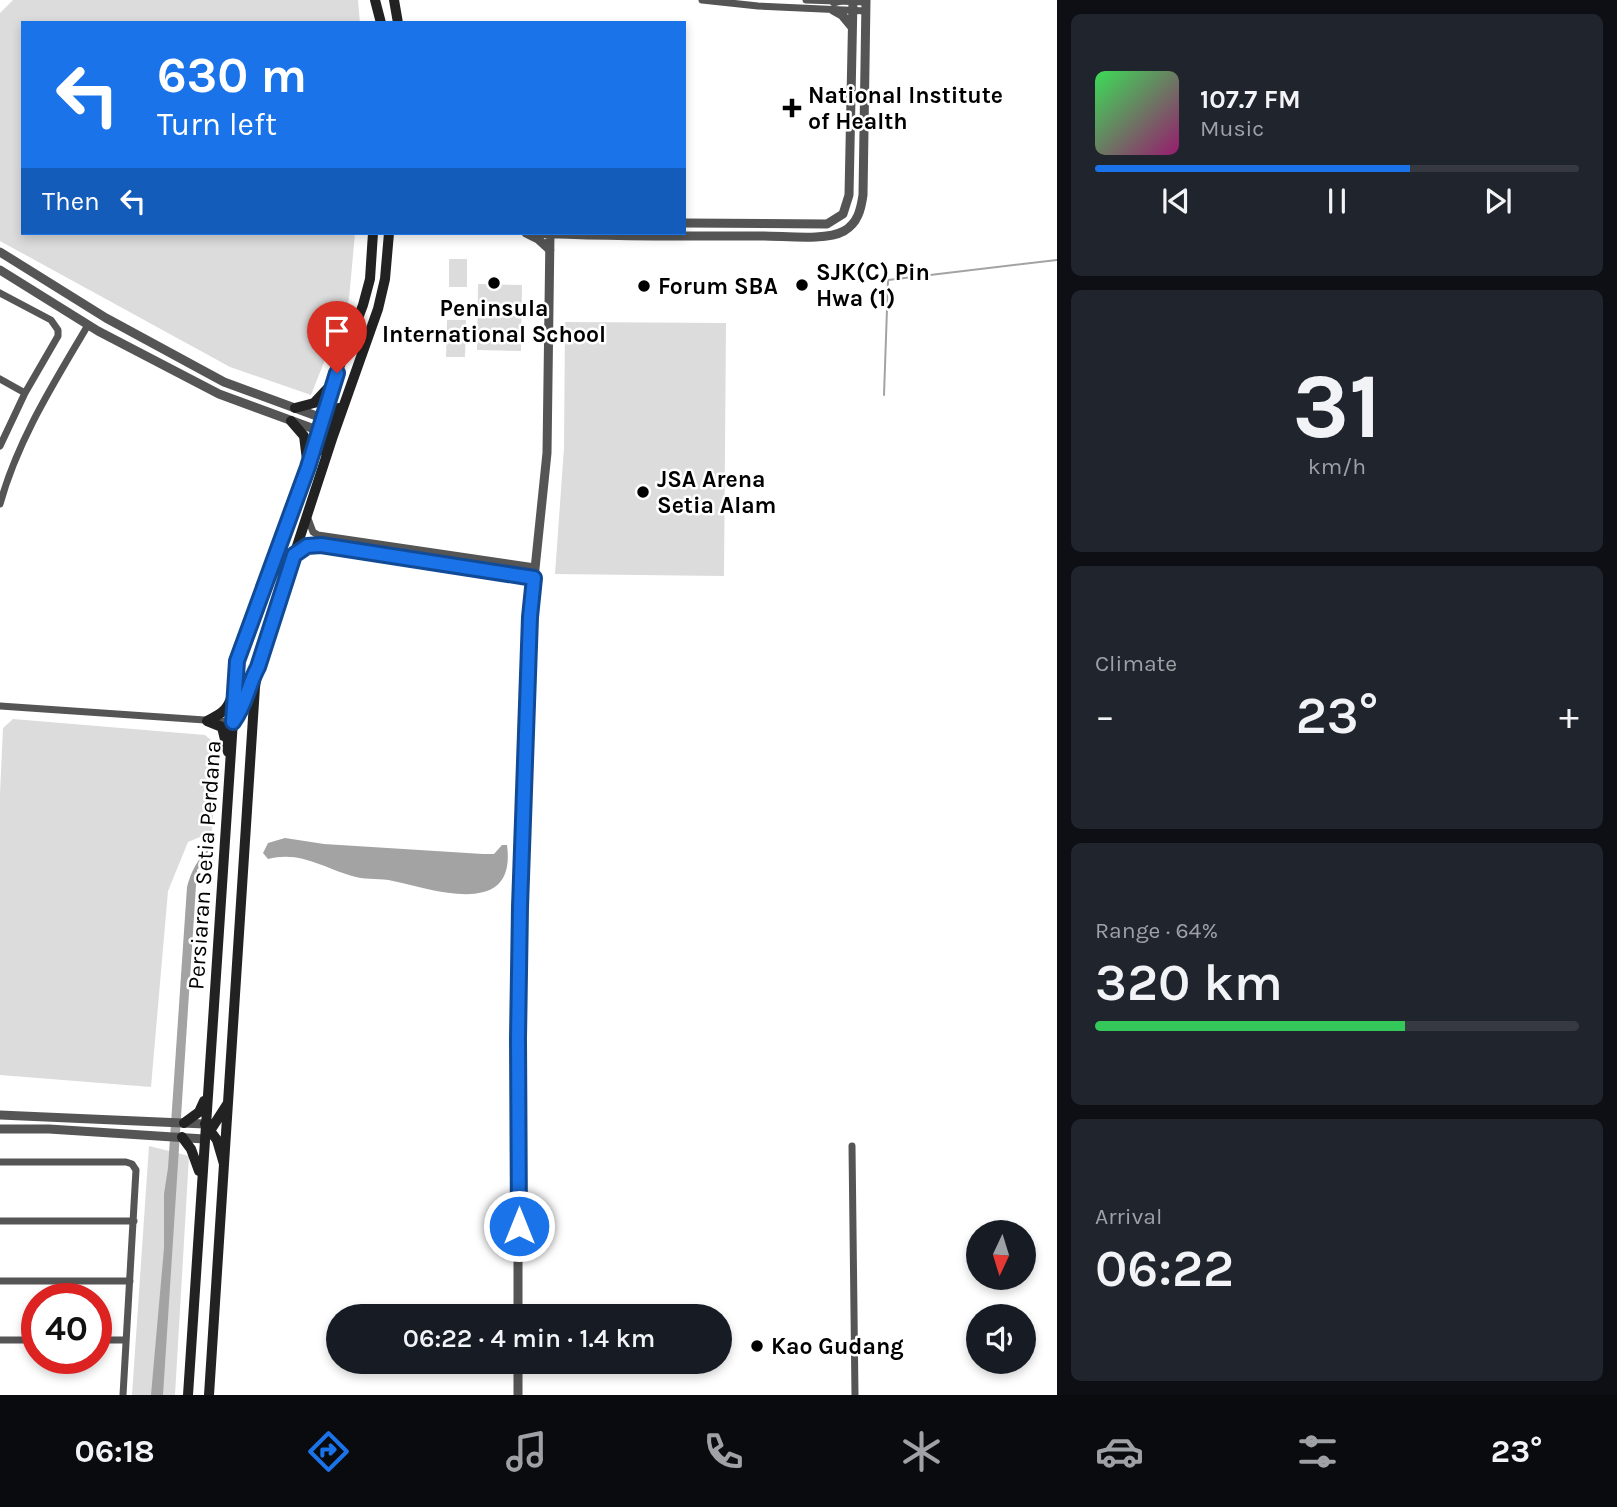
<!DOCTYPE html>
<html lang="en">
<head>
<meta charset="utf-8">
<style>
	:root { --surface:#171b24; --page:#20242c; --text:#f1f3f6; --muted:#9ea1a6; --line:#363941; --accent:#1a73e8 }
	body { margin:0; font-family:Karla,sans-serif; background:var(--page); color:var(--text); height:100vh; display:flex; flex-direction:column; font-size:26px; white-space:nowrap }
	* { box-sizing:border-box; margin:0 }
	p { font-size:23px; color:var(--muted) }
	.icon { flex:none; width:38px; height:38px; fill:none; stroke:currentColor; stroke-width:2; stroke-linecap:round; stroke-linejoin:round }
	.map { position:relative; flex:1; overflow:hidden }
	.drawer { display:flex; flex-direction:column; gap:14px; padding:14px; background:#0d0f14; width:560px }
	.drawer>* { flex:none }
	.guide { position:absolute; left:21px; top:21px; width:665px; height:214px; border-radius:0px; box-shadow:0 4px 10px #0003; background:#1a73e8; color:#fff; overflow:hidden }
	.needle { width:46px; rotate:184deg }
	.buttons { position:absolute; left:966px; top:1220px; display:grid; gap:14px }
	.buttons a { display:grid; place-items:center; width:70px; height:70px; border-radius:50%; background:var(--surface); box-shadow:0 4px 10px #0003; font-size:35px }
	.speed { position:absolute; left:21px; top:1283px; display:flex; gap:14px; font-size:35px; font-weight:700; text-align:center }
	.speed>* { display:grid; place-content:center; width:91px; height:91px; border-radius:50%; background:var(--surface); box-shadow:0 4px 10px #0003; line-height:1 }
	.speed .limit { border:10px solid #d22; background:#fff; color:#111 }
	.pin { position:absolute; display:grid; place-items:center; width:60px; height:60px; color:#fff; margin:-72px -30px; border-radius:50% 50% 50% 0; rotate:-45deg; box-shadow:0 0 7px #0007 }
	.pin .icon { rotate:45deg }
	.me { position:absolute; width:77px; margin:-38px; rotate:0deg; stroke-linejoin:round; filter:drop-shadow(0 0 5px #0008) }
	.turn { display:flex; align-items:center; gap:24px; height:147px; padding:0 21px; font-size:32px }
	.turn .icon { width:91px; height:91px; stroke-width:2.5 }
	.turn b { display:block; font-size:49px; line-height:60px }
	.then { display:flex; align-items:center; height:66px; padding:0 21px; background:#0003; gap:14px; font-size:26px }
	.big { font-size:52px; font-weight:600; line-height:1.1 }
	.drawer .card { flex:1; display:flex; flex-direction:column; justify-content:center; gap:10px; min-width:0; padding:0 24px; border-radius:10px; background:var(--page) }
	.drawer .dial { align-items:center; gap:0 }
	.dial b { font-size:91px; line-height:1 }
	.song { display:flex; align-items:center; gap:21px }
	.cover { width:84px; height:84px; border-radius:10px; background:linear-gradient(135deg,hsl(130 70% 55%),hsl(320 70% 35%)) }
	.played { height:7px; border-radius:4px; background:linear-gradient(90deg,var(--accent) 65%,var(--line) 65%) }
	.keys { display:flex; justify-content:space-around; direction:ltr }
	.heat { display:flex; justify-content:space-between; align-items:center; font-size:38px; direction:ltr }
	.charge { height:10px; border-radius:5px; background:linear-gradient(90deg,#34c759 64%,var(--line) 0) }
	.trip { position:absolute; left:326px; top:1304px; width:406px; height:70px; border-radius:35px; background:var(--surface); box-shadow:0 4px 10px #0003; font-weight:600; line-height:70px; text-align:center }
	.dock { display:flex; height:112px; justify-content:space-around; align-items:center; background:#090b0e; color:var(--muted) }
	.dock .icon { width:49px; height:49px }
	.dock .current { color:var(--accent) }
	.dock b { font-size:32px; color:var(--text) }
	main { display:flex; flex:1; min-height:0 }
	.map>svg:first-child { display:block }
	.green { fill:#dcdcdc }
	.water { fill:#a3a3a3 }
	.lines { fill:none; stroke-linecap:round; stroke-linejoin:round }
	.stream { stroke:#a3a3a3; stroke-width:2 }
	.minor { stroke:#555; stroke-width:7 }
	.tertiary { stroke:#555; stroke-width:9 }
	.secondary { stroke:#222; stroke-width:10 }
	.route-casing { stroke:#114b97; stroke-width:18 }
	.route { stroke:#1a73e8; stroke-width:12 }
	.poi-dot { fill:#000; stroke:#fff; stroke-width:2.5 }
	.labels { text-anchor:middle; stroke-width:5; stroke-linejoin:round; paint-order:stroke }
	.poi-label { font-size:23px; font-weight:bold; fill:#000; stroke:#fff; text-anchor:start }
	.street-label { font-size:23px; fill:#000; stroke:#fff }
</style>
</head>
<body>
<main>
<div class="map">
<svg width="1057" height="1395" viewBox="0 0 1057 1395">
	<rect width="100%" height="100%" fill="#fff"/>
	<!-- green -->
	<path class="green" d="M13 0H358L360 23H23V233H355L349 299 311 395 230 367 0 241V13Z
		M449 259H467V287H449Z
		M478 284 522 285 521 351 477 350Z
		M447 320H466L465 357H446Z
		M565 322 726 323 724 576 555 574 564 448Z
		M13 719 205 735 217 745 212 832 188 842 168 891 151 1087 0 1075V794L3 728Z
		M149 1146 189 1156 175 1395H132Z"/>
	<!-- water -->
	<path class="water" d="M285 838 324 844 483 854H494L502 845H507C517 919 435 890 393 881 381 878 368 880 356 877 325 869 301 850 268 859L263 853 268 843Z
		M208 849 207 859 197 870 163 1395H151L164 1248V1194L168 1168 187 887C191 872 197 860 208 849Z"/>
	<g class="lines">
		<!-- stream -->
		<path class="stream" d="M884 395 888 280 1057 260"/>
		<!-- minor -->
		<path class="minor" d="M702 0 758 6 866 11
			M806 0 866 2
			M0 293 51 320 58 330V336L25 393 0 446
			M0 379 25 393
			M0 504C18 439 54 383 88 325
			M307 516 313 532 318 535 535 567
			M295 554 307 546 321 545 534 578
			M0 706 234 722
			M852 1146 855 1395
			M0 1162H126L132 1164 136 1170 123 1395
			M0 1221H134
			M0 1281H130
			M0 1340H37
			M96 1340H126"/>
		<!-- tertiary -->
		<path class="tertiary" d="M834 2 841 0
			M833 10 842 15 852 27
			M684 223 827 224 843 214 849 195 853 0
			M526 233 538 239 550 250
			M535 233C612 237 688 236 764 236 786 236 826 241 844 231 858 223 861 209 863 195L866 0
			M0 252 106 318 224 382 322 418
			M0 270 98 331 219 394 317 430
			M0 1115 205 1124
			M0 1129H49L204 1139
			M518 1316V1039L520 907 530 617 547 453 550 233
			M518 1395V1362"/>
		<!-- secondary -->
		<path class="secondary" d="M375 0 381 23
			M394 0 398 23
			M295 408 314 403 329 387
			M291 421 304 436 307 460
			M325 452 326 427 339 408
			M207 721 222 727 228 752
			M207 721C221 714 228 710 232 695
			M234 722 242 711 251 679
			M184 1123 199 1112 204 1101
			M205 1124 217 1140 224 1164
			M208 1134 228 1103
			M182 1137 191 1149 199 1171
			M188 1395 237 661 308 467 337 373 363 305 370 279 373 233
			M209 1395 255 687 259 662 333 436 378 309 385 279 389 233"/>
	</g>
	<g class="lines">
		<defs>
			<path id="route" d="M337 373 308 467 237 661 233 722C246 705 248 685 258 667L294 555 307 546 321 545 534 578 530 617 520 907 518 1038 519 1226"/>
		</defs>
		<!-- route casing -->
		<use href="#route" class="route-casing"/>
		<!-- route -->
		<use href="#route" class="route"/>
	</g>
	<!-- markers -->
	<g class="poi-dot">
		<path d="M788.5 97.5h7v7h7v7h-7v7h-7v-7h-7v-7h7z"/>
		<circle cx="494" cy="283" r="7"/>
		<circle cx="802" cy="285" r="7"/>
		<circle cx="644" cy="286" r="7"/>
		<circle cx="643" cy="492" r="7"/>
		<circle cx="757" cy="1346" r="7"/>
	</g>
	<g class="labels">
		<!-- poi labels -->
		<g class="poi-label">
			<text x="808" y="103">National Institute<tspan x="808" dy="26">of Health</tspan></text>
			<text x="816" y="280">SJK(C) Pin<tspan x="816" dy="26">Hwa (1)</tspan></text>
			<text x="658" y="294">Forum SBA</text>
			<text x="494" y="316" text-anchor="middle">Peninsula<tspan x="494" dy="26">International School</tspan></text>
			<text x="657" y="487">JSA Arena<tspan x="657" dy="26">Setia Alam</tspan></text>
			<text x="771" y="1354">Kao Gudang</text>
		</g>
		<!-- street labels -->
		<g class="street-label">
			<text transform="translate(204 865) rotate(-86)" y="8">Persiaran Setia Perdana</text>
		</g>
	</g>
</svg>
<div class="buttons">
<a><svg class="needle" viewBox="-14 -14 28 28"><path d="M0-13l5 13h-10z" fill="#e53935"/><path d="M0 13l5-13h-10z" fill="#9ea1a6"/></svg></a>
<a><svg class="icon" aria-label="sound" viewBox="0 0 24 24"><path d="M4 9h4l5-4v14l-5-4H4zM17 9q2 3 0 6"/></svg></a>
</div>
<div class="speed"><div class="limit">40</div></div>
<div class="pin" style="left:337px;top:373px;background:#d93025"><svg class="icon" aria-label="arrive" viewBox="0 0 24 24"><path d="M6 21V4h12l-3 4 3 4H6"/></svg></div>
<svg class="me" style="left:519px;top:1226px" viewBox="-20 -20 40 40"><circle r="17" fill="#1a73e8" stroke="#fff" stroke-width="3"/><path d="M0-11L8 9 0 5-8 9z" fill="#fff"/></svg>
<div class="trip">06:22 · 4 min · 1.4 km</div>
<div class="guide">
<div class="turn"><svg class="icon" aria-label="left" viewBox="0 0 24 24"><path d="M17 20v-9H6M10 6l-5 5 5 5"/></svg><div><b>630 m</b>Turn left</div></div>
<div class="then">Then<svg class="icon" aria-label="left" viewBox="0 0 24 24"><path d="M17 20v-9H6M10 6l-5 5 5 5"/></svg></div>
</div>
</div>
<section class="drawer">
<div class="card">
<div class="song"><i class="cover"></i><div><b>107.7 FM</b><p>Music</p></div></div>
<div class="played"></div>
<div class="keys"><svg class="icon" aria-label="previous" viewBox="0 0 24 24"><path d="M18 5L8 12l10 7zM5 5v14"/></svg><svg class="icon" aria-label="pause" viewBox="0 0 24 24"><path d="M8 5v14M16 5v14"/></svg><svg class="icon" aria-label="next" viewBox="0 0 24 24"><path d="M6 5l10 7-10 7zM19 5v14"/></svg></div>
</div>
<div class="card dial"><b>31</b><p>km/h</p></div>
<div class="card"><p>Climate</p>
<div class="heat"><a>−</a><b class="big">23°</b><a>+</a></div>
</div>
<div class="card"><p>Range · 64%</p><b class="big">320 km</b><div class="charge"></div></div>
<div class="card"><p>Arrival</p><b class="big">06:22</b></div>
</section>
</main>
<nav class="dock">
<b>06:18</b>
<svg class="icon current" aria-label="directions" viewBox="0 0 24 24"><path d="M12 3l9 9-9 9-9-9zM9 14v-3h6M13 9l2 2-2 2"/></svg>
<svg class="icon" aria-label="music" viewBox="0 0 24 24"><path d="M9 18V5l10-2v13"/><circle cx="6" cy="18" r="3"/><circle cx="16" cy="16" r="3"/></svg>
<svg class="icon" aria-label="phone" viewBox="0 0 24 24"><path d="M5 4h4l2 5-3 2q2 4 5 5l2-3 5 2v4C11 20 4 13 5 4z"/></svg>
<svg class="icon" aria-label="climate" viewBox="0 0 24 24"><path d="M12 3v18M4 7l16 10M4 17L20 7"/></svg>
<svg class="icon" aria-label="car" viewBox="0 0 24 24"><path d="M5 17H2v-5l4-1 3-4h7l3 4 3 1v5h-3M9 17h6M6 11h13"/><circle cx="7" cy="17" r="2"/><circle cx="17" cy="17" r="2"/></svg>
<svg class="icon" aria-label="filters" viewBox="0 0 24 24"><path d="M4 7h16M4 17h16"/><circle cx="9" cy="7" r="2"/><circle cx="15" cy="17" r="2"/></svg>
<b>23°</b>
</nav>
</body>
</html>
